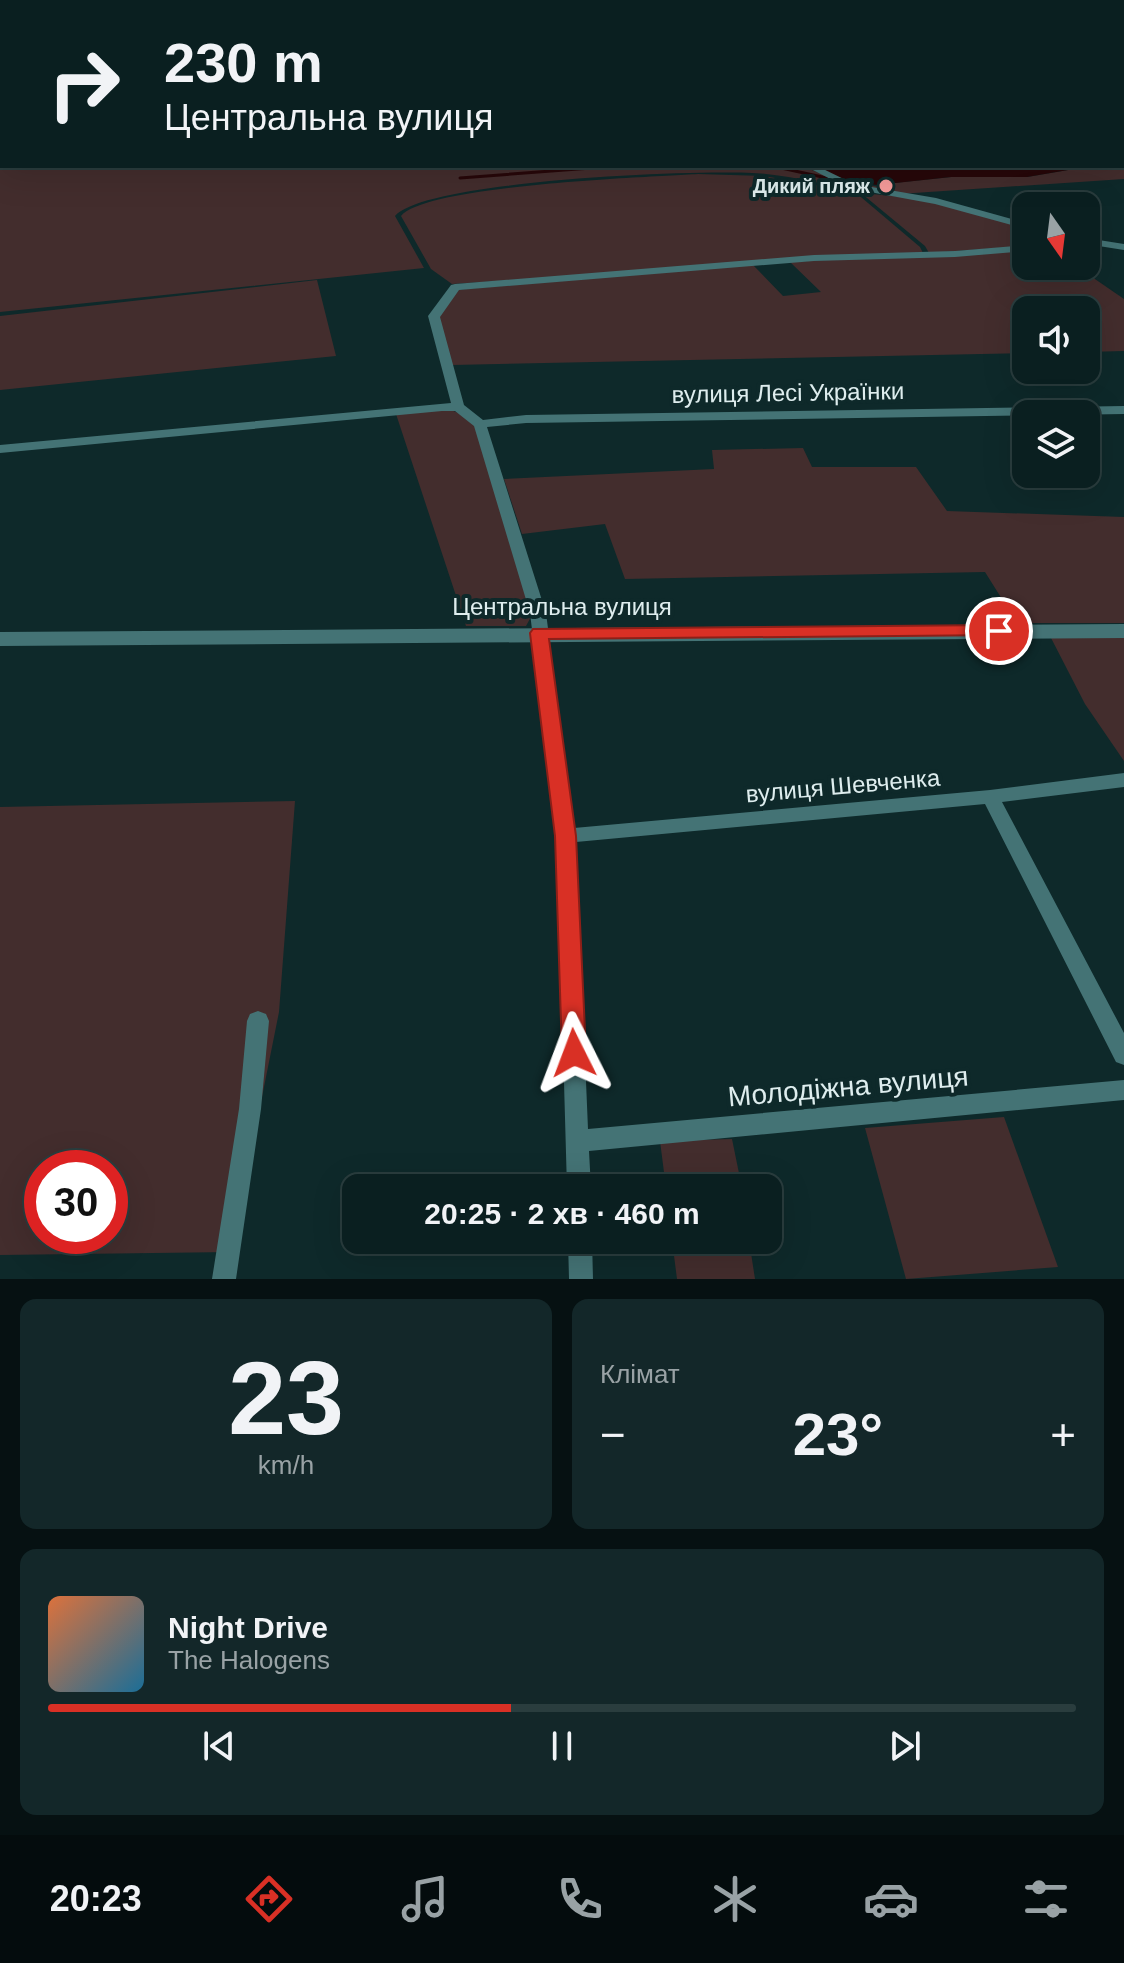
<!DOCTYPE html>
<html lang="uk">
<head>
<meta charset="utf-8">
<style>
	:root { --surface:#0a1f20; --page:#132729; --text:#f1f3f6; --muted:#99a2a5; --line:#2a3d3e; --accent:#d93025 }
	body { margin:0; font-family:Arial,sans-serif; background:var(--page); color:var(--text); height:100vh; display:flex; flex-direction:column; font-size:30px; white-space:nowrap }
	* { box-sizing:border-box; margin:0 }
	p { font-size:26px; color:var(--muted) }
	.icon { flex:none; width:44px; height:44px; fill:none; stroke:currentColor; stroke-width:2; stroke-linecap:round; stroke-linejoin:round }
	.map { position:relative; height:1279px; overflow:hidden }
	.details { display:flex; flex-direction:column; gap:20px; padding:20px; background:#061112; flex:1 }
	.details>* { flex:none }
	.banner { position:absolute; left:0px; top:0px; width:1124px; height:168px; box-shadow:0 8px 32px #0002,0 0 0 2px var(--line); background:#0a1f20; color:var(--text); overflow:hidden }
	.needle { width:52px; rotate:166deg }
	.tools { position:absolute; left:1012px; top:192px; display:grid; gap:16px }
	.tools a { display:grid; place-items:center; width:88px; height:88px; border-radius:16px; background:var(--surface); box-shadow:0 8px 32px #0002,0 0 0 2px var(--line); font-size:40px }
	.speed { position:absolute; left:24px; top:1150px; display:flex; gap:16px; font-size:40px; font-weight:700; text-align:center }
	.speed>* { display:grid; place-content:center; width:104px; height:104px; border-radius:50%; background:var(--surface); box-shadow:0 8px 32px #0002,0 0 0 2px var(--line); line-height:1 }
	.speed .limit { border:12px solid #d22; background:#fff; color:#111 }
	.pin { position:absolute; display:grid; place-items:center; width:68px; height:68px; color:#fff; margin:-34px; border:4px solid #fff; border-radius:50%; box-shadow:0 2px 8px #0007 }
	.me { position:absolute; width:88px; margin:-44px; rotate:357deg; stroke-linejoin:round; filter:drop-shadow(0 0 6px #0008) }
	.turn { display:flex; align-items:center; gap:28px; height:168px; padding:0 32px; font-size:36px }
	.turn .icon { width:104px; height:104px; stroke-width:2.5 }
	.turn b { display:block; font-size:56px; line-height:68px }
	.big { font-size:60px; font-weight:700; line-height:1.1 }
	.details .widget { flex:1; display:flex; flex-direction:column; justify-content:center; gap:12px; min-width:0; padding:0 28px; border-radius:16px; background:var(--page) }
	.details .dial { align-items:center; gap:0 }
	.dial b { font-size:104px; line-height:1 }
	.song { display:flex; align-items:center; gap:24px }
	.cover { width:96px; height:96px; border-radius:12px; background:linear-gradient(135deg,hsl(20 70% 55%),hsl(200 70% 35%)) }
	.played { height:8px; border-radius:4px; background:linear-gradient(90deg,var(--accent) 45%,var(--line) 45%) }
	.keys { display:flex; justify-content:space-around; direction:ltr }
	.heat { display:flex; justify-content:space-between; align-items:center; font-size:44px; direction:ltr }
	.details .tiles { flex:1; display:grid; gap:20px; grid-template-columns:1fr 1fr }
	.widget:last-child { grid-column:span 2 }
	.trip { position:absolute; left:342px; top:1174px; width:440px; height:80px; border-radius:16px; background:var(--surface); box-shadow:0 8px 32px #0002,0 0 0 2px var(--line); font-weight:700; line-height:80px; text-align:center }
	.dock { display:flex; height:128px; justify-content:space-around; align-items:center; background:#040c0d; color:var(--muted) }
	.dock .icon { width:56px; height:56px }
	.dock .current { color:var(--accent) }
	.dock b { font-size:36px; color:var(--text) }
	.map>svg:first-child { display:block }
	.green { fill:#432d2d; fill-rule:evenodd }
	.water { fill:#270709 }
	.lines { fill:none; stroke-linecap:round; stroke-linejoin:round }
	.stream { stroke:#270709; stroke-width:3 }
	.minor { fill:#447375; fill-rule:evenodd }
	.tertiary { fill:#447375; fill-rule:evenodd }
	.route { fill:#d93025; stroke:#8d1f18; stroke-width:2 }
	.poi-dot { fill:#f59b9a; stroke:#0e292a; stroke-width:3 }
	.labels { text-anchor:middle; stroke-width:8; stroke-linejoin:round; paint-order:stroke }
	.far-poi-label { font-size:20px; font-weight:bold; fill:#deedee; stroke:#0e292a; text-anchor:end }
	.street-label { font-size:24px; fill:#deedee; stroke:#0e292a }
	.near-street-label { font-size:28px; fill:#deedee; stroke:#0e292a }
</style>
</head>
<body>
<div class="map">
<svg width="1124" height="1279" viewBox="0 0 1124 1279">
	<rect width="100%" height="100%" fill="#0e292a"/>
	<!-- green -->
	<path class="green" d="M15 166H772L787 169 790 166C815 166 837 184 862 190 830 187 798 177 766 174 712 168 424 180 395 216L424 268 0 312V168Z
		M1068 170H1124V179L899 194 835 179 885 188 891 187 894 183 951 177H1027Z
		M698 174 764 176 855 192 920 247 923 253 452 284 431 269 401 216C426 185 649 177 698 174Z
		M861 193 914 198 1026 227V246L929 253 925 246Z
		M1026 249V266H1076L1124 299V351L1086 352V310H1026V353L452 365 438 317 454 290 753 265 783 296 821 292 790 262Z
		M317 280 336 356 0 390V316Z
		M448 409 464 415 477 426 532 615 526 626H466L396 414Z
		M803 448 812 467H916L947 511 1124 517V623H1017L985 572 625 579 605 524 522 534 504 479 714 469 712 450Z
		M1050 636H1124V761L1085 704Z
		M295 801 279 1012 231 1252 0 1255V807ZM42 1168H110V1236H42Z
		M1004 1117 1058 1267 906 1279 865 1128Z
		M732 1139 742 1188H666L660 1141Z
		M672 1240H749L755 1279H677Z"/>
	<!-- water -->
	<path class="water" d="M1122 22 1124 170H1068L1027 177H951L877 185 835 179 813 166H1122Z"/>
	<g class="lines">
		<!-- stream -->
		<path class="stream" d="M772 166 827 178
			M460 178 618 166"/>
		<!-- minor -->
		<path class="minor" d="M473 0H481L483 2H475Z
			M519 0H527L529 2H521Z
			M629 0H639L627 2Z
			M687 0H697L699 2H689Z
			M805 166H817L854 184 936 198 1026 223V229L935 204 848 188Z
			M1086 238 1124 244V250L1086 244Z
			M1026 245V251L955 257 814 261 459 290 440 317 464 405 483 420 526 415 1124 406V414L526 423 487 427 546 613 574 828 990 790 1124 773V787L1002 802 1124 1033V1065L1116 1062 985 804 576 842 588 1129 1124 1080V1100L589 1151 591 1188H567L557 836 530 613 474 426 455 411H442L0 453V445L451 403 428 316 451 285 455 284 814 255 955 251Z
			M258 1011 266 1014 269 1021 261 1109 236 1279H212L239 1109 247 1021 250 1014Z
			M568 1240H592L593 1279H569Z"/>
		<!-- tertiary -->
		<path class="tertiary" d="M0 86H2V92H0Z
			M1124 624V638L0 646V632Z"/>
	</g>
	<!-- route -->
	<path class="route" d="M999 625 1005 627 1008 631 1005 635 549 639 576 836 586 1053 583 1061 574 1064 565 1061 562 1053 555 836 530 633 533 629Z"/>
	<!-- markers -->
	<circle class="poi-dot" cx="886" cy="186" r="8"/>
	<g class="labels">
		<!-- far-poi labels -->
		<g class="far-poi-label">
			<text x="870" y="193">Дикий пляж</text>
		</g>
		<!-- street labels -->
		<g class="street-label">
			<text transform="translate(788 393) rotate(-1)" y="8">вулиця Лесі Українки</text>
			<text x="562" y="615">Центральна вулиця</text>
			<text transform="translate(843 786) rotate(-5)" y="8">вулиця Шевченка</text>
		</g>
		<!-- near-street labels -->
		<g class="near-street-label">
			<text transform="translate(848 1086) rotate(-5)" y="10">Молодіжна вулиця</text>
		</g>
	</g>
</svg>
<div class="tools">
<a><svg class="needle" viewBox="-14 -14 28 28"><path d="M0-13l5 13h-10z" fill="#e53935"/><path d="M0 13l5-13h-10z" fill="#99a2a5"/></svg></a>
<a><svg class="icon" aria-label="sound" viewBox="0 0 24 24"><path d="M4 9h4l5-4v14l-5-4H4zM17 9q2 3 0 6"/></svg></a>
<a><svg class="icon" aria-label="layers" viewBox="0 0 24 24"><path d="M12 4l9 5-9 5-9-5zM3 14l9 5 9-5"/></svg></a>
</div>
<div class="speed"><div class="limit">30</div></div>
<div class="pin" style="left:999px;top:631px;background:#d93025"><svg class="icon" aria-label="arrive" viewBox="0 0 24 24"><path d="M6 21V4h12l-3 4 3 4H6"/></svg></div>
<svg class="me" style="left:574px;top:1053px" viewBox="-20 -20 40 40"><path d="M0-17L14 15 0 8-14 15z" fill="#d93025" stroke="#fff" stroke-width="4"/></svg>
<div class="trip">20:25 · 2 хв · 460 m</div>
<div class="banner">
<div class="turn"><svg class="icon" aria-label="right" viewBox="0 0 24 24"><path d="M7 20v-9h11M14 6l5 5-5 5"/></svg><div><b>230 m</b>Центральна вулиця</div></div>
</div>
</div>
<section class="details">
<div class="tiles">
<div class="widget dial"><b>23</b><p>km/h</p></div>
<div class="widget"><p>Клімат</p>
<div class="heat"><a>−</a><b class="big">23°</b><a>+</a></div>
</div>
<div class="widget">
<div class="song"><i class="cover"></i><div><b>Night Drive</b><p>The Halogens</p></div></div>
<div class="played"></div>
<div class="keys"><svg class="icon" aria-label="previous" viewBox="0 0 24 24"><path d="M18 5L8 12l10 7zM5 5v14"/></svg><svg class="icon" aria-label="pause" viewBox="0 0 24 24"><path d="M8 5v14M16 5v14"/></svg><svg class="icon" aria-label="next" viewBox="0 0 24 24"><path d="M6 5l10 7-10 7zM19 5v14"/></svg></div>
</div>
</div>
</section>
<nav class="dock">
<b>20:23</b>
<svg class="icon current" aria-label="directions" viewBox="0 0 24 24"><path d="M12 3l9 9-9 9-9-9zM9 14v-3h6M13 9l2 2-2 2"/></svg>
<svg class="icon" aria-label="music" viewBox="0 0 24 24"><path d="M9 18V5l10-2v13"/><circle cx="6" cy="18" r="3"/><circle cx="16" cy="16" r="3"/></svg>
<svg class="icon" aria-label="phone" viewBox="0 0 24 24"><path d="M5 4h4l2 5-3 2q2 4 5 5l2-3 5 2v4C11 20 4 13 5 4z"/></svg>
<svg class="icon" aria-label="climate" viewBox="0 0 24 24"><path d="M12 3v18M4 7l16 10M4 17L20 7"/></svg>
<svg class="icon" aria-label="car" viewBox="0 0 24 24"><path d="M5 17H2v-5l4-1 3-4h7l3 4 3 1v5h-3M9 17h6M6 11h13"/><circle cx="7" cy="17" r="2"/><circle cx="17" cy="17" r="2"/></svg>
<svg class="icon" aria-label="filters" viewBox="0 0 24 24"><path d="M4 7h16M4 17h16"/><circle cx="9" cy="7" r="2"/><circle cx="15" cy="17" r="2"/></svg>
</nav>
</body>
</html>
